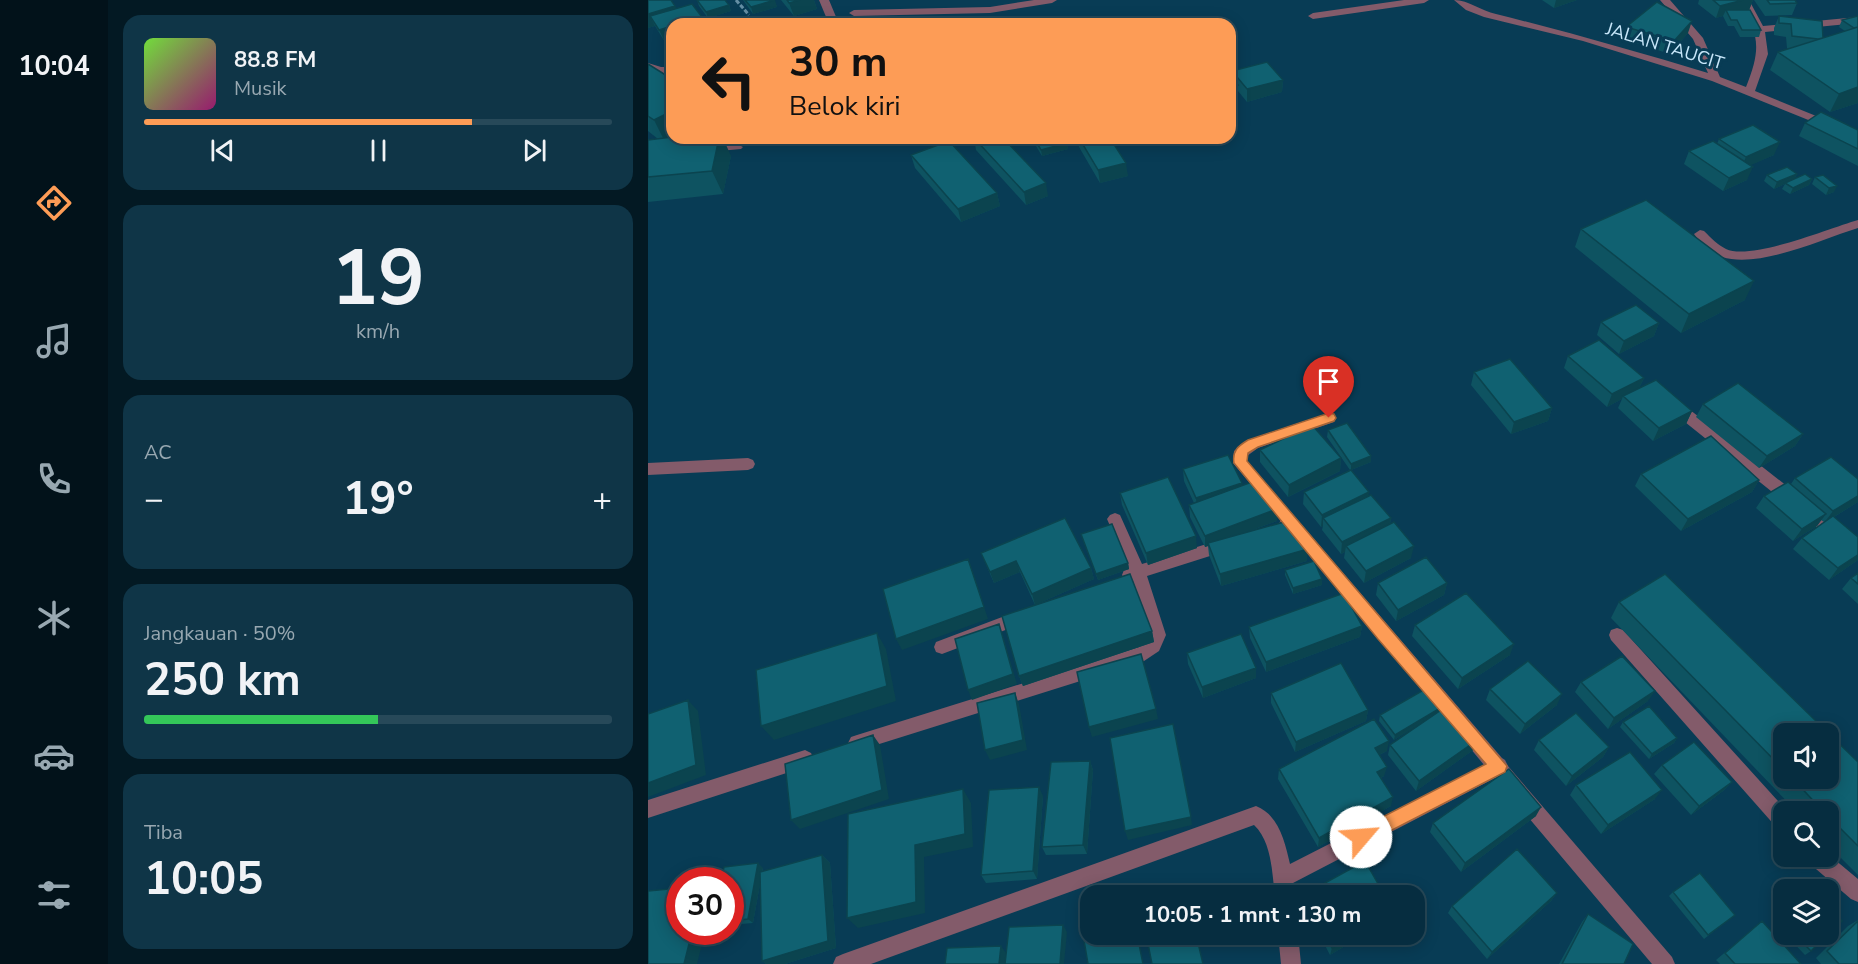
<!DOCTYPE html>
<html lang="id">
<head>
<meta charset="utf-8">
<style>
	:root { --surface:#062d40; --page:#0f3547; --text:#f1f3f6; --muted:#98a8b1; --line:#274959; --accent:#fd9c56 }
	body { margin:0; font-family:"Nunito Sans",sans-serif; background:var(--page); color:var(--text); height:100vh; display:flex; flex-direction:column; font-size:22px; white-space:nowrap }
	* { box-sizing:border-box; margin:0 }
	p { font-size:20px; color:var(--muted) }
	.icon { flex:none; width:33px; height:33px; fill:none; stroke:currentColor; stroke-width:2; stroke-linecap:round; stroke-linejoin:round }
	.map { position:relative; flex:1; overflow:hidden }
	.details { display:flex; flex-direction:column; gap:15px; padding:15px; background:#031923; width:540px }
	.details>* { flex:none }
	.hud { position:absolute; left:18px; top:18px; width:570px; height:126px; border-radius:18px; box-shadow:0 3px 15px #0003,0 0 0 2px var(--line); background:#fd9c56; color:#111; overflow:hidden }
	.buttons { position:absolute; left:1125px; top:723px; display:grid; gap:12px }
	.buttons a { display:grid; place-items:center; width:66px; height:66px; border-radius:12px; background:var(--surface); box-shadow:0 3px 15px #0003,0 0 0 2px var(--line); font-size:30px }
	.speed { position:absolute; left:18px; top:867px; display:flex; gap:12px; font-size:30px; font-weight:700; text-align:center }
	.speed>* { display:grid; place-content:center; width:78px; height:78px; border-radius:50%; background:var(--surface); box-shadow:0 3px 15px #0003,0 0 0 2px var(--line); line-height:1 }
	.speed .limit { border:9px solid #d22; background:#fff; color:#111 }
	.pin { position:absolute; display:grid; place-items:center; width:51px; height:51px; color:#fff; margin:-62px -26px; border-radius:50% 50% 50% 0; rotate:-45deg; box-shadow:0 0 6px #0007 }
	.pin .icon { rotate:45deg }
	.me { position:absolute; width:66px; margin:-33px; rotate:63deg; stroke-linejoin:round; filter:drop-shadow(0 0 4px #0008) }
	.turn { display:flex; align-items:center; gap:21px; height:126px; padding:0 24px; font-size:27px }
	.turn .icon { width:78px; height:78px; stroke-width:2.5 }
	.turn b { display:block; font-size:42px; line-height:51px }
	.big { font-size:45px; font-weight:700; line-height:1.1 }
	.details .widget { flex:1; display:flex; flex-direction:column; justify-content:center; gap:9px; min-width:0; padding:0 21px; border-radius:18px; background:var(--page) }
	.details .dial { align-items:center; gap:0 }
	.dial b { font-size:78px; line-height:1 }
	.song { display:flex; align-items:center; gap:18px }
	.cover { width:72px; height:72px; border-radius:9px; background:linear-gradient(135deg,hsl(100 70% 55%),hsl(320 70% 35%)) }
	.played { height:6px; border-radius:3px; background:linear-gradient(90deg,var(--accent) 70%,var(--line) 70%) }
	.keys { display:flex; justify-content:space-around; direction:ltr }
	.heat { display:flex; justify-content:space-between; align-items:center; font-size:33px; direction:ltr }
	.charge { height:9px; border-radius:4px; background:linear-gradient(90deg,#34c759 50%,var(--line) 0) }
	.trip { position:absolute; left:432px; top:885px; width:345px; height:60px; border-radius:18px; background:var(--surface); box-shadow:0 3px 15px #0003,0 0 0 2px var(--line); font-weight:700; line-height:60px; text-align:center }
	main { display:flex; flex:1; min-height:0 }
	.menu { display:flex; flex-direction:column; width:108px; justify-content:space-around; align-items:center; background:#02121a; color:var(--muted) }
	.menu .icon { width:42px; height:42px }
	.menu .current { color:var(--accent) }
	.menu b { font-size:27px; color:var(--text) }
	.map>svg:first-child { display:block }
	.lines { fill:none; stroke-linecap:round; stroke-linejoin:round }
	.path { stroke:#648ea4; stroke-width:3; stroke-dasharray:4.5 2; stroke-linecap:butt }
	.minor { fill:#835b6a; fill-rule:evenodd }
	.wall { fill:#0e5361; fill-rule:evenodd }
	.shaded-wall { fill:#0b444f }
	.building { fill:#106171; stroke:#0b444f; stroke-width:1.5 }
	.route { fill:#fd9c56; stroke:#a46538; stroke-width:1.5 }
	.labels { text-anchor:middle; stroke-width:6; stroke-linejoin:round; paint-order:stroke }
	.far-street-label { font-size:18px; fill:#c8e7fa; stroke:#083c55 }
</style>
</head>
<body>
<main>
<nav class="menu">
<b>10:04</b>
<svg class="icon current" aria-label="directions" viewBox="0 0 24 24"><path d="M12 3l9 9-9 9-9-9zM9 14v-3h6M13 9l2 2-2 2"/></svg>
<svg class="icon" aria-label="music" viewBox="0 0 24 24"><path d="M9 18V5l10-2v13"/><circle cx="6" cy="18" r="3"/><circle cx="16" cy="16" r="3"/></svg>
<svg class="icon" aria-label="phone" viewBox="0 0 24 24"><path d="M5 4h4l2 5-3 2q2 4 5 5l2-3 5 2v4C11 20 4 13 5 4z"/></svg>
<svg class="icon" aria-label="climate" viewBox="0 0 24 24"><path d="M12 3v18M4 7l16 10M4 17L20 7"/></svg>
<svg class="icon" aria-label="car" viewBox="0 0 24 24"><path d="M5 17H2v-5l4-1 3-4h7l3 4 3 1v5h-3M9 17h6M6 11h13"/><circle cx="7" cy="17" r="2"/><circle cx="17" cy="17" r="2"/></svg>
<svg class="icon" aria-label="filters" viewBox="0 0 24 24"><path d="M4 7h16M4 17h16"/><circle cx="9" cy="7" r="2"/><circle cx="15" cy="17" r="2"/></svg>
</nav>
<section class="details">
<div class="widget">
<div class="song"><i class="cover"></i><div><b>88.8 FM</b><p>Musik</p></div></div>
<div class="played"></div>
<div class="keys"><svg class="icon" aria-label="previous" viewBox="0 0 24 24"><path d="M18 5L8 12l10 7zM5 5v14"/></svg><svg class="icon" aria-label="pause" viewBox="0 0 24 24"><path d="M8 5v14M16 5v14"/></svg><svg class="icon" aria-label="next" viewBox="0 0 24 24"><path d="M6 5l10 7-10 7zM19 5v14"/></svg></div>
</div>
<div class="widget dial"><b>19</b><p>km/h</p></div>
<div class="widget"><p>AC</p>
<div class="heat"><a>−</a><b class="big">19°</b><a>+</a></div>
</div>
<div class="widget"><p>Jangkauan · 50%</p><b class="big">250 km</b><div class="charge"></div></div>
<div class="widget"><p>Tiba</p><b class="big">10:05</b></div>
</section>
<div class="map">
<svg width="1210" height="964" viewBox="0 0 1210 964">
	<rect width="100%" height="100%" fill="#083c55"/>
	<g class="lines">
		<!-- path -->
		<path class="path" d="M88 0 101 15"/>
		<!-- minor -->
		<path class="minor" d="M171 0H181L191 24H181Z
			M386 0H409L404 3 342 13 206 16 201 13 206 10 342 7Z
			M756 0H781L776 3 665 19 660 16 665 13Z
			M806 0C821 0 833 11 848 14 920 32 990 52 1060 73L1045 39 1012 0H1022L1055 38 1072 77 1098 87C1113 49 1112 36 1091 0H1101L1115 26 1210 17V23L1117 32 1120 54 1107 91 1210 133V140L1064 81 935 41 836 17 818 10Z
			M0 63 13 67H24V73H12L0 69Z
			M89 144 95 147 93 149 60 152 54 149 60 146Z
			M1210 220V228C1174 239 1111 269 1074 257 1063 254 1053 243 1046 234L1052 230 1056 231C1063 238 1070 245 1078 249 1103 261 1182 228 1210 220Z
			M1027 401 1032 402 1210 542V558L1204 556 1022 410 1020 406Z
			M681 413 688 418 686 422 610 448 599 456V461L854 758 857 760 860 766 1024 957 1027 964H1004L847 778 645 883 647 896H627C624 873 624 842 606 825L223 964H185L188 957 195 954 608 806C631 815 637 842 642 864L836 765 642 530 633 529 630 525 633 520 585 463 586 451 600 440Z
			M100 458 105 460 107 464 105 468 100 470 0 475V463Z
			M467 513 472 515 494 564 578 538 584 539 586 544 584 549 499 576 518 635 511 651 496 661 209 751 203 749 200 743 203 737 209 735 491 647 499 641 502 635 485 581 476 580 474 575 476 570 481 569 459 519 462 515Z
			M375 609 381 611 383 616 381 621 294 654 288 652 286 647 288 642Z
			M969 628 975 630 1140 812H1136V830L1129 828 963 640 961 635 963 630Z
			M157 750 163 753 166 759 163 765 0 818V800Z
			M1180 854 1210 879V902L1203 899 1161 863 1159 856H1180Z
			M630 934H650L653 964H633Z"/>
	</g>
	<!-- wall -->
	<path class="wall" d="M0 0 28 8 54 17 56 22 62 24H24V49L20 41 17 42 7 26 0 28Z
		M49 0 81 5 83 11 60 18 51 6Z
		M95 0H126L129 7 105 14Z
		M133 0H166L169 9 146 16Z
		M894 0H929L906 8Z
		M1051 0H1105L1101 10 1113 30 1111 37H1092L1086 26H1080L1075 16 1068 18 1050 4Z
		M1106 0H1147L1149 3 1144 15 1117 16Z
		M1131 16 1175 38 1197 31 1191 27 1194 20 1210 16V103L1182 112 1122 70 1130 52 1140 49 1139 48 1138 37 1126 35V28Z
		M978 27 1040 33 1022 54 975 39Z
		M0 64 24 138 83 156 75 194 0 202V140L10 139 0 131Z
		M584 71 635 80 634 92 599 102 590 91V98L584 76Z
		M1157 123 1210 130V166L1151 136Z
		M326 138 400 196 378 205 328 150Z
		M385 138H417L420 149 394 156 385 141Z
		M429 138H462L480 176 452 183 431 147Z
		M1071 139 1126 155 1102 165 1099 180 1075 191 1036 164 1041 151 1069 144Z
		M263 155 349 193 352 206 313 222 267 168Z
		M1149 174 1147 178 1164 179 1161 185 1142 194 1134 189 1137 184 1126 189 1116 181 1119 175Z
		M1167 177 1186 192 1178 195 1164 184Z
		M933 229 1097 300 1033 333 927 247Z
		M953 322 1011 323 1006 336 971 354 949 335Z
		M920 356 996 378 991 388 1044 411 1038 424 1005 441 970 408 974 399 959 407 916 368Z
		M826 372 904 408 900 421 863 434 823 385Z
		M1055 404 1155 434 1147 446 1111 468 1048 417Z
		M680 430 723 456V462L703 470 721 496 743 518 742 524 763 558 716 583 696 558 697 552 693 554 674 530 675 526 673 527 655 504 656 492 702 470 679 437Z
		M612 450 693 458 692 471 640 497 612 462Z
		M535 469 594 483V486L629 509V521L594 534 659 561 573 586 561 555 560 546 557 547 542 517 541 505 546 503 536 481Z
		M993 474 1111 480 1104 492 1033 531 987 486Z
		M1147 478 1210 479V502L1186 517 1210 537V560L1181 580 1145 549 1154 538 1176 522 1173 520 1169 526 1145 541 1108 508 1116 496 1143 484Z
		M472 493 549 548 500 565 474 505Z
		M433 534 480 563 481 569 450 580 435 540Z
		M333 553 443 568 446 579 387 605 504 631 506 642 375 686 371 676 387 605 372 572 346 583Z
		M637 570 674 585 645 594 637 575Z
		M1210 573V604L1194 589 1203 578Z
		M730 583H799L796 595 748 621 728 595Z
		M971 602 1210 762V875L1180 845V812H1149L963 618ZM1136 734 1180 778H1136Z
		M767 625 862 655 810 689 764 636Z
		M714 626 712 637 618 672 602 638 601 627Z
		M539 653 608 678 555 698 540 664Z
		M933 682 1000 701 960 729 927 692Z
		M842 689 909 705 872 734 838 700Z
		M623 693 720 710 718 721 647 752 623 703Z
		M792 711 828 748 768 791 740 755 742 745 783 717 746 740 731 721 732 715Z
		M975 722 1029 738 1026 743 1001 759 972 727Z
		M891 740 961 747 955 757 918 786 886 750Z
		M739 751 731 755 736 776 733 778 743 806 670 847 630 779 631 769Z
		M442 761 445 770 439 854 398 855 394 847Z
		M1014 765 1084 782 1075 791 1043 815 1006 774Z
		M928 785 1007 799 953 834 922 795Z
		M395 796 389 879 338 883 333 875Z
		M888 816 813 872 782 832 785 823Z
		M174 855 182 863 188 948 137 964H118L114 961 112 884 105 923 82 925V880L115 868V872Z
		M1025 892 1087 915 1056 939 1021 896Z
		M909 893 903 901 839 959 800 913 804 906Z
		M940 914 976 964H911L934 922Z
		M1210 920V964H1173L1168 958 1200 926Z
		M1114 921 1153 964H1072L1068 960Z
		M1136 925V933L1132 929Z
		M671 934H717L682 955Z
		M1137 934H1180L1163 951 1157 955Z"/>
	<!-- shaded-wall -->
	<path class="shaded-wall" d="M127 0 129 7 105 14 103 7Z
		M152 0H166L169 9 146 16 141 3Z
		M908 0H929L906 8Z
		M1095 0H1105L1101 10H1078L1075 16 1068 18 1072 6Z
		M81 5 83 11 60 18 58 12Z
		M27 6 33 18 2 16 7 26 0 28V14Z
		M54 17 57 24H30Z
		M1044 21 1040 33 1022 54 1026 41Z
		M24 26V40L16 33 20 41 17 42 11 30Z
		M635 80 634 92 599 102V89Z
		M590 85V98L582 100V87Z
		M1210 87V103L1182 112 1191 94Z
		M24 111V138L18 144 6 120Z
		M58 138H75L83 156 75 194 64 171Z
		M1132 142 1126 155 1092 170 1098 157Z
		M419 143 420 149 394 156 393 150Z
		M478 163 480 176 452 183 450 170Z
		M1105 167 1099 180 1075 191 1081 178Z
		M1149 174 1146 180 1137 183V184L1126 189 1129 182Z
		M1164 179 1161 185 1142 194 1145 188Z
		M398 183 400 196 378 205 376 192Z
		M1189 186 1186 192 1178 195 1181 188Z
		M349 193 352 206 313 222 310 209Z
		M1106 281 1097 300 1033 333 1041 314Z
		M1011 323 1006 336 971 354 976 341Z
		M996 378 990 390 975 396 974 399 959 407 964 394Z
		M904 408 900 421 863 434 866 422Z
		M1044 411 1038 424 1005 441 1011 428Z
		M1155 434 1147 446 1111 468 1119 456Z
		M723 456V462L703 470V464Z
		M693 458 692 471 640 497 641 485Z
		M1111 480 1104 492 1033 531 1040 519Z
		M594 483V495L549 510 548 498Z
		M721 492 720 504 675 518V526L673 527 674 515Z
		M1210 496V502L1176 523 1185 511Z
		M629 509V521L561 546 560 543V546L557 547V536Z
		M1178 514 1169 526 1145 541 1154 529Z
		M743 518 741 530 698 546 697 552 693 554 694 542Z
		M548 536 549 548 500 565 498 553Z
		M766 546 763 558 716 583 718 571Z
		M660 549 659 561 573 586 572 574Z
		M1210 555V560L1181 580 1190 568Z
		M320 559 340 619 254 650 248 639Z
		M368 561 372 572 346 583 342 572Z
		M480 563 481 569 450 580 448 574Z
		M443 568 446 579 387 605 384 594Z
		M674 579V585L645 594V588Z
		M799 583 796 595 748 621 750 610Z
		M351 624 369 684 324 700 320 690Z
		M714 626 712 637 618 672V662Z
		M504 631 506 642 375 686 371 676Z
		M229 633 238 649 248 701 126 740 113 726Z
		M866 644 862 655 810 689 814 678Z
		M608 668V678L555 698 554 687Z
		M1007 691 1000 701 960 729 966 718Z
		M367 693 371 704 379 750 342 760 337 750Z
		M914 694 909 705 872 734 877 724Z
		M40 700 50 711 58 775 0 797V783Z
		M794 707 792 712 746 740 747 735Z
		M508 709 510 719 444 737 441 727Z
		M720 710 718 721 647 752 648 742Z
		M225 735 232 745 241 799 152 829 143 820Z
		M832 738 828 748 768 791 771 781Z
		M1029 738 1026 743 1001 759 1004 754Z
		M741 741 739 751 725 758 727 748Z
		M961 747 955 757 918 786 924 776Z
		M442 761 445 770 439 854 435 845Z
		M739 767 736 776 727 781 729 772Z
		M1084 782 1075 791 1043 815 1051 806Z
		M391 787 395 796 389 879 385 871Z
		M315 789 323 803 325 847 276 857 277 913 210 928 199 918 267 845Z
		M1014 790 1007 799 953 834 960 825Z
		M745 797 743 806 670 847 671 838Z
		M893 807 888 816 813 872 817 863Z
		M543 817 544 825 480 840 477 831Z
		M174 855 182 863 188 948 137 964H118L114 961Z
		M110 863 115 868 105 923 100 919Z
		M909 893 903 901 839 959 844 952Z
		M415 925 419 932 416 964H412Z
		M44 932H57L49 964H36Z
		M707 934H717L682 955 684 948Z
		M353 946 358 953 357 964H351Z"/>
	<!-- building -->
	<path class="building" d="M0 0H23L27 6 0 14Z
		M49 0H77L81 5 58 12Z
		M97 0H127L103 7Z
		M139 0H152L141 3Z
		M1065 0H1095L1072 6Z
		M1119 0H1147L1149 3 1122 4Z
		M1009 2 1044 21 1026 41 978 27Z
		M44 4 54 17 30 24H24V26L11 30 2 16Z
		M1078 10H1102L1113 30H1094L1089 20H1083Z
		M1131 16 1174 21 1175 38 1170 39 1144 36 1143 24 1131 23Z
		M1210 16V27L1206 28 1194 20Z
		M60 21 62 24H48Z
		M1210 27V87L1191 94 1130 52Z
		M24 31V45L16 33Z
		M619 62 635 80 599 89 584 71Z
		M0 64 24 79V111L6 120 0 116Z
		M582 73 590 85 582 87Z
		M1173 112 1210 130V149L1157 123Z
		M1105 125 1132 142 1098 157 1071 139Z
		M24 137V138H71L64 171 0 177V140Z
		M326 138H355L398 183 376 192Z
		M386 138H417L419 143 393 150Z
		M431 138H462L478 163 450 170Z
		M301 141 349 193 310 209 263 155Z
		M1065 141 1105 167 1081 178 1041 151Z
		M1139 167 1149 174 1129 182 1119 175Z
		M1157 174 1164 179 1145 188 1137 183Z
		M1175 175 1189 186 1181 188 1167 177Z
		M998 200 1106 281 1041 314 933 229Z
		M988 305 1011 323 976 341 953 322Z
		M951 340 996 378 964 394 920 356Z
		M862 359 904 408 866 422 826 372Z
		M1008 380 1044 411 1011 428 975 396Z
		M1090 383 1155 434 1119 456 1055 404Z
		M699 423 723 456 703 464 680 430Z
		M664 425 693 458 641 485 612 450Z
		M1063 436 1111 480 1040 519 993 474Z
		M580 455 594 483 548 498 535 469Z
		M1183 457 1210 479V496L1185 511 1147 478Z
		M703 470 721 492 674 515 656 492Z
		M520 477 548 536 498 553 472 493Z
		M612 479 629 509 557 536 541 505Z
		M1140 482 1178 514 1154 529 1116 496Z
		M723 495 743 518 694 542 675 518Z
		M1185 516 1210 537V555L1190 568 1154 538Z
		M417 518 443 568 384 594 368 561 342 572 333 553Z
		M647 519 660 549 572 574 560 543Z
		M746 522 766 546 718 571 698 546Z
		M464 524 480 563 448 574 433 534Z
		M778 557 799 583 750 610 730 583Z
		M320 559 336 607 248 639 235 589Z
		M666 561 674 579 645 588 637 570Z
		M1210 573V584L1203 578Z
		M482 574 504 631 371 676 354 616Z
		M1017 574 1210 762V846L1180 816V812H1176L1144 778H1180V734H1136V770L971 602Z
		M696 593 714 626 618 662 601 627Z
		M818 593 866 644 814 678 767 625Z
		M351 624 365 674 320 690 307 639Z
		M229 633 239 686 113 726 108 670Z
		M593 634 608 668 554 687 539 653Z
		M493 654 508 709 441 727 429 672Z
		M974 656 1007 691 966 718 933 682Z
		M880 661 914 694 877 724 842 689Z
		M693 663 720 710 648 742 623 693Z
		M779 688 794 707 747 735 732 715Z
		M367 693 375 740 337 750 329 703Z
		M40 700 48 765 0 783V714Z
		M802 704 832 738 771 781 742 745Z
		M1001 706 1029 738 1004 754 975 722Z
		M928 713 961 747 924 776 891 740Z
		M726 719 741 741 727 748 739 767 729 772 745 797 671 838 631 769Z
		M525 724 543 817 477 831 462 738Z
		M225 735 234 790 143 820 137 764Z
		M1046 742 1084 782 1051 806 1014 765Z
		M982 752 1014 790 960 825 928 785Z
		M442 761 435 845 394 847 403 762Z
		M861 769 893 807 817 863 785 823Z
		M391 787 385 871 333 875 341 790Z
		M315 789 317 834 267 845 268 902 199 918 200 814Z
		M869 849 909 893 844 952 804 906Z
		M174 855 180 941 114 961 112 872Z
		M717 861 737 896H655V895Z
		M110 863 100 919 82 921V880H73L76 867Z
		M1052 873 1087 915 1060 935 1025 892Z
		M537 887 539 896H507Z
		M32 888V932H44L36 964H0V891Z
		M1180 907 1194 921 1180 934Z
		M442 914V934H489L495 964H440L432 917Z
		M940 914 985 944 976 964H914Z
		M1114 921 1153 964H1087L1077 953Z
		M1210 921V964H1191L1179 951Z
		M415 925 412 964H357L361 927Z
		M498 934H548L555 964H504Z
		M676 934H707L684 948Z
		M1146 934H1180L1163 951Z
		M353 946 351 964H297L299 948Z"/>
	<!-- route -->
	<path class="route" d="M681 413 686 414 688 418 686 421 610 447 600 453 599 461 859 766 857 772 713 846 707 844 705 837 707 831 838 764 730 639 586 463C584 451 590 446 600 440Z"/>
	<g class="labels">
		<!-- far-street labels -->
		<g class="far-street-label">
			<text transform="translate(1017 46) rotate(17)" y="6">JALAN TAUCIT</text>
		</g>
	</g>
</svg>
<div class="buttons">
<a><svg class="icon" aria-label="sound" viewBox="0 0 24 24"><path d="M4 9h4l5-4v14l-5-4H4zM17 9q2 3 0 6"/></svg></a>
<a><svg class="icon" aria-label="search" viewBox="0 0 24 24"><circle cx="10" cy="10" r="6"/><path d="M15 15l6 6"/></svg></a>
<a><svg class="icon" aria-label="layers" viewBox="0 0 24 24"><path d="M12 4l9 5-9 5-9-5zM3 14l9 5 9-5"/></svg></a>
</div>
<div class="speed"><div class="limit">30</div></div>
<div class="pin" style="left:681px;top:418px;background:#d93025"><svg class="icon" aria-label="arrive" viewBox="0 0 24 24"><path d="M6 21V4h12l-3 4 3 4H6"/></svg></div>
<svg class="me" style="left:713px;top:837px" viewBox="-20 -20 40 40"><circle r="19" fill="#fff"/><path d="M0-13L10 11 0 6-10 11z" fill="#fd9c56"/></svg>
<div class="trip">10:05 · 1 mnt · 130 m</div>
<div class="hud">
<div class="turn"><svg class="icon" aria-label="left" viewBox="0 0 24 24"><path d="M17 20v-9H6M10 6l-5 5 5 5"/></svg><div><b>30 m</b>Belok kiri</div></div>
</div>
</div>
</main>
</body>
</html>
